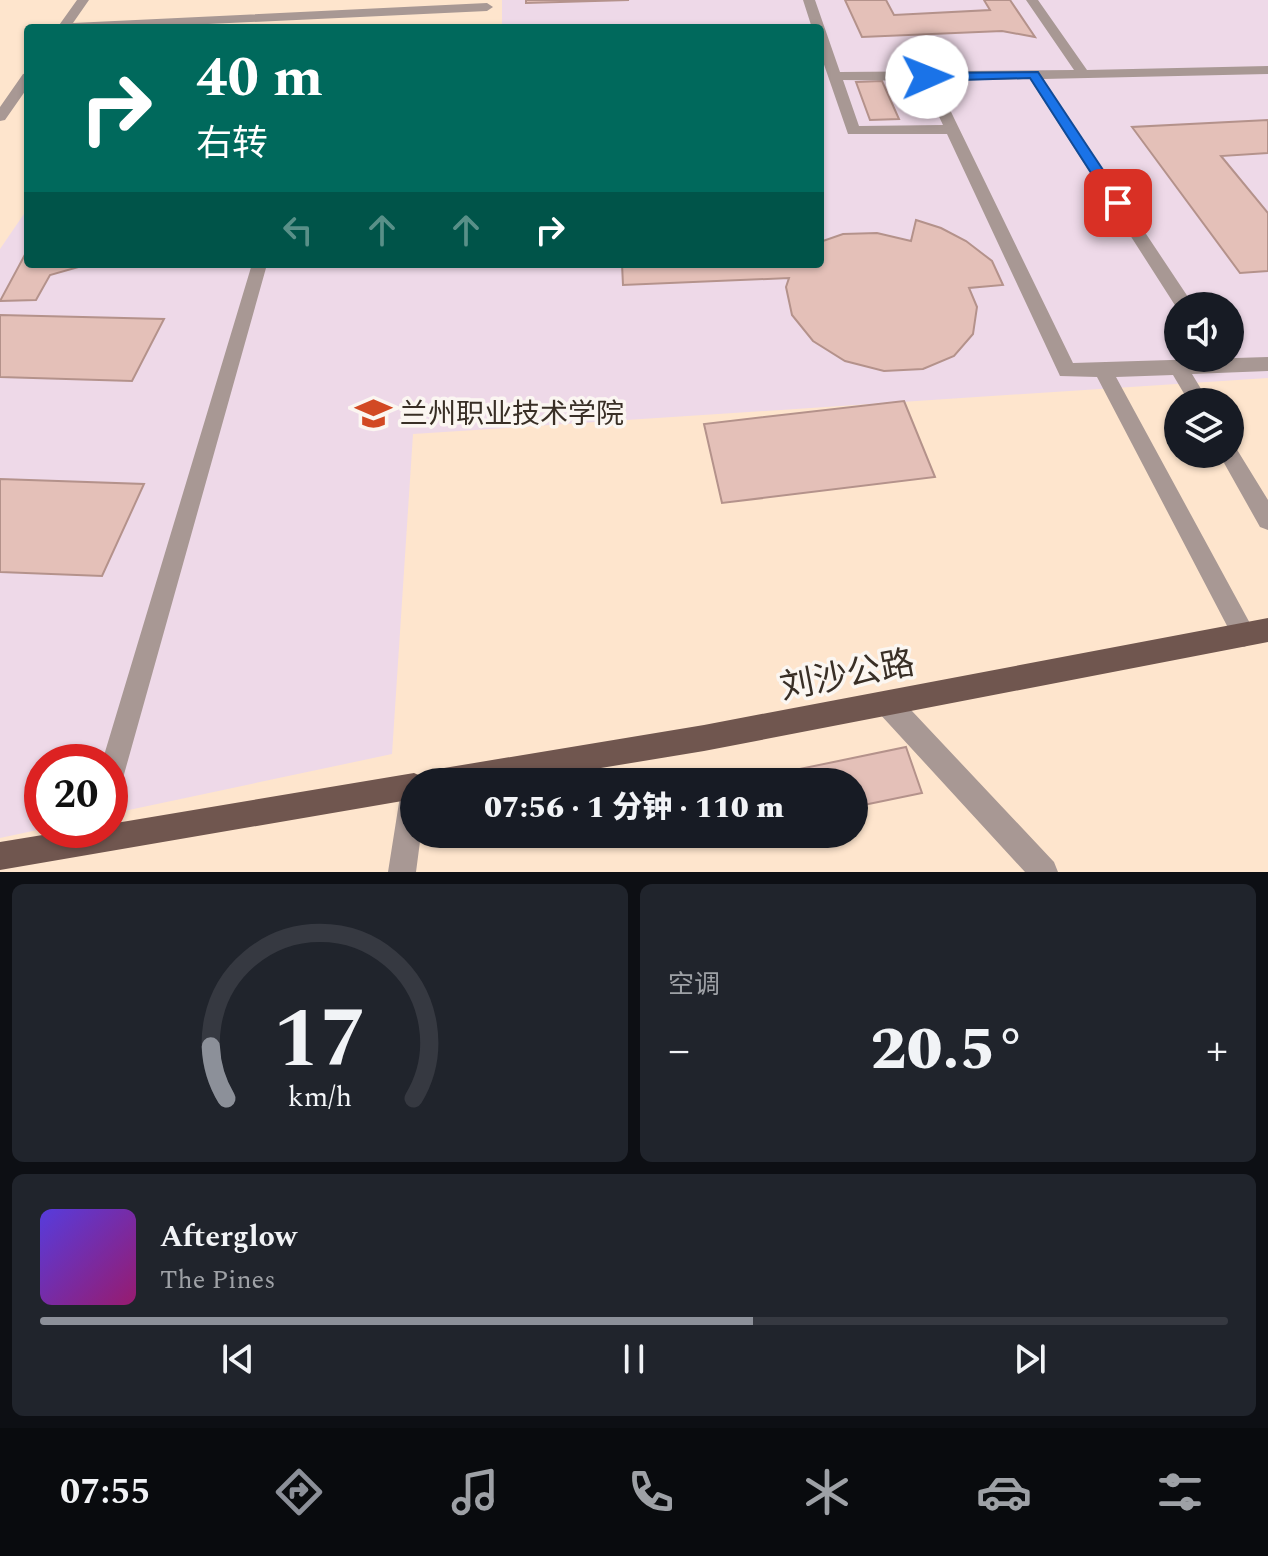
<!DOCTYPE html>
<html lang="zh">
<head>
<meta charset="utf-8">
<style>
	:root { --surface:#171b24; --page:#20242c; --text:#f1f3f6; --muted:#9ea1a6; --line:#363941; --accent:#8c9099 }
	body { margin:0; font-family:Spectral,"Noto Sans SC",serif; background:var(--page); color:var(--text); height:100vh; display:flex; flex-direction:column; font-size:30px; white-space:nowrap }
	* { box-sizing:border-box; margin:0 }
	p { font-size:26px; color:var(--muted) }
	.icon { flex:none; width:44px; height:44px; fill:none; stroke:currentColor; stroke-width:2; stroke-linecap:round; stroke-linejoin:round }
	.map { position:relative; height:872px; overflow:hidden }
	.drawer { display:flex; flex-direction:column; gap:12px; padding:12px; background:#0d0f14; flex:1 }
	.drawer>* { flex:none }
	.guide { position:absolute; left:24px; top:24px; width:800px; height:244px; border-radius:8px; box-shadow:0 2px 6px #0004; background:#00695c; color:#fff; overflow:hidden }
	.buttons { position:absolute; left:1164px; top:292px; display:grid; gap:16px }
	.buttons a { display:grid; place-items:center; width:80px; height:80px; border-radius:50%; background:var(--surface); box-shadow:0 2px 6px #0004; font-size:40px }
	.speed { position:absolute; left:24px; top:744px; display:flex; gap:16px; font-size:40px; font-weight:700; text-align:center }
	.speed>* { display:grid; place-content:center; width:104px; height:104px; border-radius:50%; background:var(--surface); box-shadow:0 2px 6px #0004; line-height:1 }
	.speed .limit { border:12px solid #d22; background:#fff; color:#111 }
	.pin { position:absolute; display:grid; place-items:center; width:68px; height:68px; color:#fff; margin:-34px; border-radius:16px; box-shadow:0 4px 12px #0006 }
	.me { position:absolute; width:88px; margin:-44px; rotate:89deg; stroke-linejoin:round; filter:drop-shadow(0 0 6px #0008) }
	.turn { display:flex; align-items:center; gap:28px; height:168px; padding:0 40px; font-size:36px }
	.turn .icon { width:104px; height:104px; stroke-width:2.5 }
	.turn b { display:block; font-size:56px; line-height:68px }
	.lanes { display:flex; align-items:center; height:76px; padding:0 40px; background:#0003; justify-content:center; gap:40px; direction:ltr }
	.lanes .off { opacity:.35 }
	.big { font-size:60px; font-weight:800; line-height:1.1 }
	.drawer .tile { flex:1; display:flex; flex-direction:column; justify-content:center; gap:12px; min-width:0; padding:0 28px; border-radius:12px; background:var(--page) }
	.drawer .dial { align-items:center; gap:0 }
	.dial svg { height:208px; overflow:visible; fill:none; stroke:var(--line); stroke-width:7; stroke-linecap:round; text-anchor:middle }
	.dial text { fill:var(--text); stroke:none }
	.song { display:flex; align-items:center; gap:24px }
	.cover { width:96px; height:96px; border-radius:12px; background:linear-gradient(135deg,hsl(250 70% 55%),hsl(320 70% 35%)) }
	.played { height:8px; border-radius:4px; background:linear-gradient(90deg,var(--accent) 60%,var(--line) 60%) }
	.keys { display:flex; justify-content:space-around; direction:ltr }
	.heat { display:flex; justify-content:space-between; align-items:center; font-size:44px; direction:ltr }
	.drawer .tiles { flex:1; display:grid; gap:12px; grid-template-columns:1fr 1fr }
	.tile:last-child { grid-column:span 2 }
	.trip { position:absolute; left:400px; top:768px; width:468px; height:80px; border-radius:40px; background:var(--surface); box-shadow:0 2px 6px #0004; font-weight:800; line-height:80px; text-align:center }
	.tabs { display:flex; height:128px; justify-content:space-around; align-items:center; background:#090b0e; color:var(--muted) }
	.tabs .icon { width:56px; height:56px }
	.tabs .selected { color:var(--accent) }
	.tabs b { font-size:36px; color:var(--text) }
	.map>svg:first-child { display:block }
	.education { fill:#eed9e8; fill-rule:evenodd }
	.building { fill:#e4c0b8; stroke:#b4928b; stroke-width:2 }
	.lines { fill:none; stroke-linecap:round; stroke-linejoin:round }
	.minor { fill:#a89894; fill-rule:evenodd }
	.major { fill:#70564f; fill-rule:evenodd }
	.route { fill:#1a73e8; stroke:#114b97; stroke-width:2 }
	.labels { text-anchor:middle; stroke-width:7; stroke-linejoin:round; paint-order:stroke }
	.poi-label { font-size:28px; fill:#392f26; stroke:#fbf6f1; text-anchor:start }
	.near-street-label { font-size:34px; fill:#392f26; stroke:#fbf6f1 }
</style>
</head>
<body>
<div class="map">
<svg width="1268" height="872" viewBox="0 0 1268 872">
	<rect width="100%" height="100%" fill="#fee5cd"/>
	<!-- education -->
	<path class="education" d="M502 0H1268V378L413 434 392 754 110 814V762H42V829L0 838V249L28 208V264H820V28H502ZM1178 306H1230V358H1178Z"/>
	<!-- building -->
	<path class="building" d="M526 0H629L526 3Z
		M845 0H886L894 15 990 10 984 0H1010L1035 37 1002 31 862 37Z
		M882 81 899 119 870 120 856 82Z
		M1268 120V153L1221 156 1268 213V271L1240 273 1132 127Z
		M916 220 941 228 966 241 992 261 1003 285 969 288 977 307 973 334 954 356 923 369 884 371 845 361 813 341 792 315 786 287 789 278 623 285 622 264H820V242L843 234 877 233 911 241Z
		M28 249V264H89L50 275 36 300 0 301Z
		M0 315 164 319 132 381 0 377Z
		M904 401 935 477 722 503 704 424Z
		M0 479 144 484 102 576 0 572Z
		M906 747 922 793 854 807V782H737Z"/>
	<g class="lines">
		<!-- minor -->
		<path class="minor" d="M77 0H89L73 23 487 3 493 7 487 11 123 28H57Z
			M803 0H815L840 72 1074 70 1026 0H1038L1087 70 1268 66V74L1043 79 1194 306H1178V310L1030 79 936 81 1073 363 1268 357V371L1192 374 1209 402H1189L1173 375 1116 377 1252 627 1256 635 1252 643 1244 647 1236 643 1097 377 1060 376 947 134H848L820 53V28H812ZM843 80 922 81 943 125 859 126Z
			M28 73V87L5 120 0 121V107L23 74Z
			M252 264H264L266 268 123 778 119 787 110 791V762H102Z
			M1230 446 1236 448 1268 500V530L1260 527 1219 454H1230Z
			M887 691 896 694 1054 862 1058 872H1025L878 712 875 703 878 694Z
			M414 777 424 782H414V834H421L416 872H388L401 790 405 781Z"/>
		<!-- major -->
		<path class="major" d="M1268 618V642L704 751 516 782H414V799L0 870V842L73 830H110V824L414 773 423 777 425 781 429 773 438 769 704 725Z"/>
	</g>
	<!-- route -->
	<path class="route" d="M1038 72 1123 200V207H1113L1030 78 927 81 921 77 927 73Z"/>
	<!-- icons -->
	<defs>
		<symbol id="university-bare" viewBox="-9 -9 18 18"><path d="M0-5L7-2L0 1L-7-2ZM-4 1L0 2.5L4 1V4Q0 6-4 4Z" fill="#d24923" stroke="#fbf6f1" stroke-width="2.5" paint-order="stroke"/></symbol>
	</defs>
	<g fill-rule="evenodd">
		<use href="#university-bare" x="348" y="388" width="51" height="51"/>
	</g>
	<g class="labels">
		<!-- poi labels -->
		<g class="poi-label">
			<text x="400" y="423">兰州职业技术学院</text>
		</g>
		<!-- near-street labels -->
		<g class="near-street-label">
			<text transform="translate(847 674) rotate(-11)" y="12">刘沙公路</text>
		</g>
	</g>
</svg>
<div class="buttons">
<a><svg class="icon" aria-label="sound" viewBox="0 0 24 24"><path d="M4 9h4l5-4v14l-5-4H4zM17 9q2 3 0 6"/></svg></a>
<a><svg class="icon" aria-label="layers" viewBox="0 0 24 24"><path d="M12 4l9 5-9 5-9-5zM3 14l9 5 9-5"/></svg></a>
</div>
<div class="speed"><div class="limit">20</div></div>
<div class="pin" style="left:1118px;top:203px;background:#d93025"><svg class="icon" aria-label="arrive" viewBox="0 0 24 24"><path d="M6 21V4h12l-3 4 3 4H6"/></svg></div>
<svg class="me" style="left:927px;top:77px" viewBox="-20 -20 40 40"><circle r="19" fill="#fff"/><path d="M0-13L10 11 0 6-10 11z" fill="#1a73e8"/></svg>
<div class="trip">07:56 · 1 分钟 · 110 m</div>
<div class="guide">
<div class="turn"><svg class="icon" aria-label="right" viewBox="0 0 24 24"><path d="M7 20v-9h11M14 6l5 5-5 5"/></svg><div><b>40 m</b>右转</div></div>
<div class="lanes"><svg class="icon off" aria-label="left" viewBox="0 0 24 24"><path d="M17 20v-9H6M10 6l-5 5 5 5"/></svg><svg class="icon off" aria-label="ahead" viewBox="0 0 24 24"><path d="M12 20V5M6 11l6-6 6 6"/></svg><svg class="icon off" aria-label="ahead" viewBox="0 0 24 24"><path d="M12 20V5M6 11l6-6 6 6"/></svg><svg class="icon" aria-label="right" viewBox="0 0 24 24"><path d="M7 20v-9h11M14 6l5 5-5 5"/></svg></div>
</div>
</div>
<section class="drawer">
<div class="tiles">
<div class="tile dial"><svg viewBox="0 0 100 80">
<path d="M14 69A42 42 0 1 1 86 69"/>
<path d="M14 69A42 42 0 0 1 8 49" stroke="#8c9099"/>
<text x="50" y="56" font-size="32" font-weight="700">17</text>
<text x="50" y="72" font-size="11">km/h</text>
</svg></div>
<div class="tile"><p>空调</p>
<div class="heat"><a>−</a><b class="big">20.5°</b><a>+</a></div>
</div>
<div class="tile">
<div class="song"><i class="cover"></i><div><b>Afterglow</b><p>The Pines</p></div></div>
<div class="played"></div>
<div class="keys"><svg class="icon" aria-label="previous" viewBox="0 0 24 24"><path d="M18 5L8 12l10 7zM5 5v14"/></svg><svg class="icon" aria-label="pause" viewBox="0 0 24 24"><path d="M8 5v14M16 5v14"/></svg><svg class="icon" aria-label="next" viewBox="0 0 24 24"><path d="M6 5l10 7-10 7zM19 5v14"/></svg></div>
</div>
</div>
</section>
<nav class="tabs">
<b>07:55</b>
<svg class="icon selected" aria-label="directions" viewBox="0 0 24 24"><path d="M12 3l9 9-9 9-9-9zM9 14v-3h6M13 9l2 2-2 2"/></svg>
<svg class="icon" aria-label="music" viewBox="0 0 24 24"><path d="M9 18V5l10-2v13"/><circle cx="6" cy="18" r="3"/><circle cx="16" cy="16" r="3"/></svg>
<svg class="icon" aria-label="phone" viewBox="0 0 24 24"><path d="M5 4h4l2 5-3 2q2 4 5 5l2-3 5 2v4C11 20 4 13 5 4z"/></svg>
<svg class="icon" aria-label="climate" viewBox="0 0 24 24"><path d="M12 3v18M4 7l16 10M4 17L20 7"/></svg>
<svg class="icon" aria-label="car" viewBox="0 0 24 24"><path d="M5 17H2v-5l4-1 3-4h7l3 4 3 1v5h-3M9 17h6M6 11h13"/><circle cx="7" cy="17" r="2"/><circle cx="17" cy="17" r="2"/></svg>
<svg class="icon" aria-label="filters" viewBox="0 0 24 24"><path d="M4 7h16M4 17h16"/><circle cx="9" cy="7" r="2"/><circle cx="15" cy="17" r="2"/></svg>
</nav>
</body>
</html>
